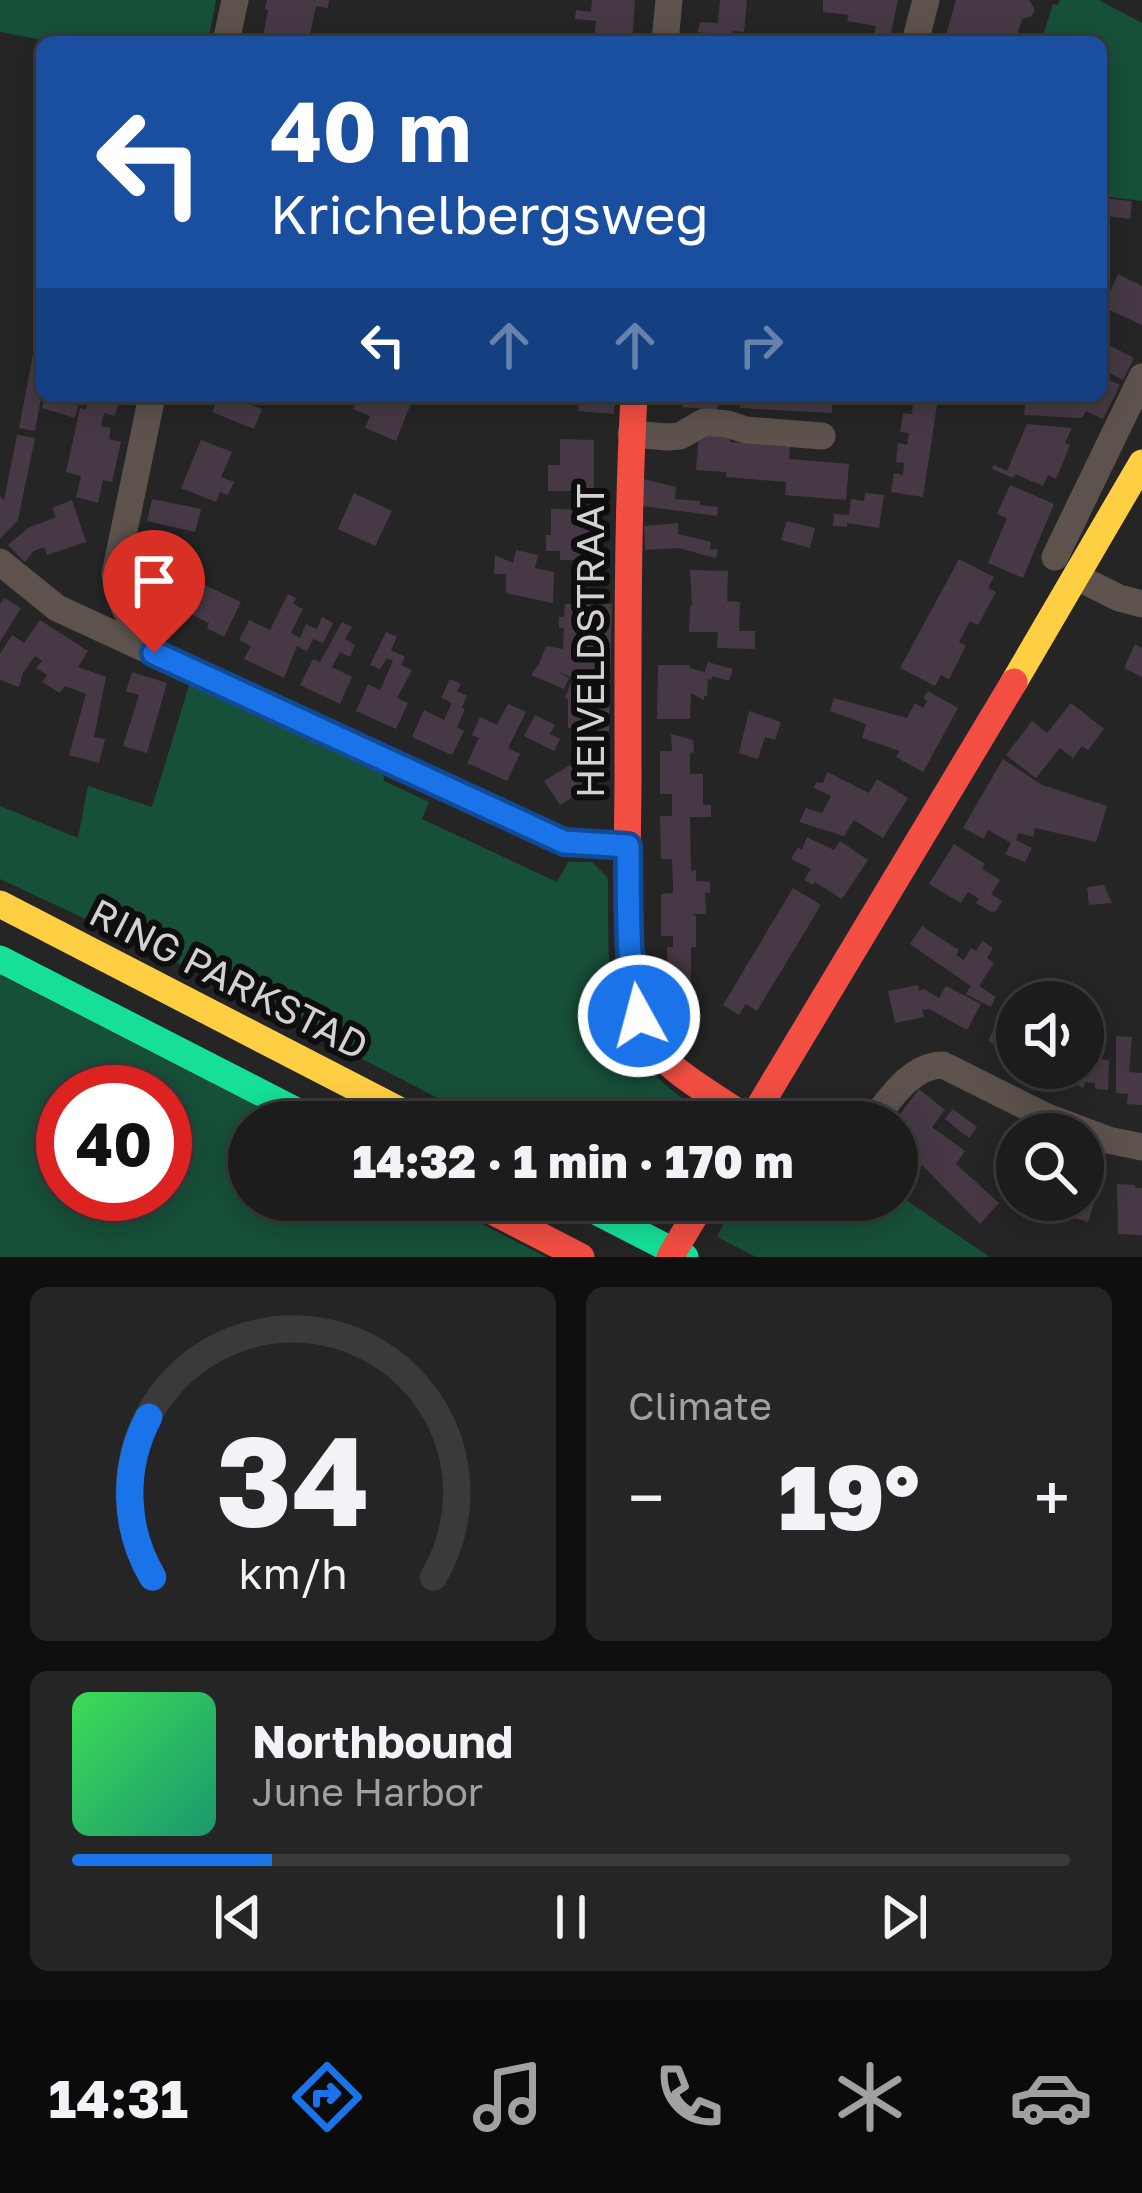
<!DOCTYPE html>
<html lang="en">
<head>
<meta charset="utf-8">
<style>
	:root { --surface:#1c1c1c; --page:#252525; --text:#f1f3f6; --muted:#a0a1a3; --line:#3a3a3b; --accent:#1a73e8 }
	body { margin:0; font-family:"Golos Text",sans-serif; background:var(--page); color:var(--text); height:100vh; display:flex; flex-direction:column; font-size:45px; white-space:nowrap }
	* { box-sizing:border-box; margin:0 }
	p { font-size:39px; color:var(--muted) }
	.icon { flex:none; width:66px; height:66px; fill:none; stroke:currentColor; stroke-width:2; stroke-linecap:round; stroke-linejoin:round }
	.map { position:relative; height:1257px; overflow:hidden }
	.panel { display:flex; flex-direction:column; gap:30px; padding:30px; background:#0f0f0f; flex:1 }
	.panel>* { flex:none }
	.guide { position:absolute; left:36px; top:36px; width:1071px; height:366px; border-radius:18px; box-shadow:0 6px 30px #0003,0 0 0 3px var(--line); background:#1a4fa0; color:#fff; overflow:hidden }
	.controls { position:absolute; left:996px; top:981px; display:grid; gap:24px }
	.controls a { display:grid; place-items:center; width:108px; height:108px; border-radius:50%; background:var(--surface); box-shadow:0 6px 30px #0003,0 0 0 3px var(--line); font-size:60px }
	.speed { position:absolute; left:36px; top:1065px; display:flex; gap:24px; font-size:60px; font-weight:700; text-align:center }
	.speed>* { display:grid; place-content:center; width:156px; height:156px; border-radius:50%; background:var(--surface); box-shadow:0 6px 30px #0003,0 0 0 3px var(--line); line-height:1 }
	.speed .limit { border:18px solid #d22; background:#fff; color:#111 }
	.pin { position:absolute; display:grid; place-items:center; width:102px; height:102px; color:#fff; margin:-123px -51px; border-radius:50% 50% 50% 0; rotate:-45deg; box-shadow:0 0 12px #0007 }
	.pin .icon { rotate:45deg }
	.me { position:absolute; width:132px; margin:-66px; rotate:353deg; stroke-linejoin:round; filter:drop-shadow(0 0 9px #0008) }
	.turn { display:flex; align-items:center; gap:42px; height:252px; padding:0 36px; font-size:54px }
	.turn .icon { width:156px; height:156px; stroke-width:2.5 }
	.turn b { display:block; font-size:84px; line-height:102px }
	.lanes { display:flex; align-items:center; height:114px; padding:0 36px; background:#0003; justify-content:center; gap:60px; direction:ltr }
	.lanes .off { opacity:.35 }
	.big { font-size:90px; font-weight:800; line-height:1.1 }
	.panel .card { flex:1; display:flex; flex-direction:column; justify-content:center; gap:18px; min-width:0; padding:0 42px; border-radius:18px; background:var(--page) }
	.panel .dial { align-items:center; gap:0 }
	.dial svg { height:312px; overflow:visible; fill:none; stroke:var(--line); stroke-width:7; stroke-linecap:round; text-anchor:middle }
	.dial text { fill:var(--text); stroke:none }
	.song { display:flex; align-items:center; gap:36px }
	.cover { width:144px; height:144px; border-radius:18px; background:linear-gradient(135deg,hsl(130 70% 55%),hsl(160 70% 35%)) }
	.played { height:12px; border-radius:6px; background:linear-gradient(90deg,var(--accent) 20%,var(--line) 20%) }
	.keys { display:flex; justify-content:space-around; direction:ltr }
	.heat { display:flex; justify-content:space-between; align-items:center; font-size:66px; direction:ltr }
	.panel .tiles { flex:1; display:grid; gap:30px; grid-template-columns:1fr 1fr }
	.card:last-child { grid-column:span 2 }
	.trip { position:absolute; left:228px; top:1101px; width:690px; height:120px; border-radius:60px; background:var(--surface); box-shadow:0 6px 30px #0003,0 0 0 3px var(--line); font-weight:800; line-height:120px; text-align:center }
	.menu { display:flex; height:192px; justify-content:space-around; align-items:center; background:#0b0b0b; color:var(--muted) }
	.menu .icon { width:84px; height:84px }
	.menu .active { color:var(--accent) }
	.menu b { font-size:54px; color:var(--text) }
	.map>svg:first-child { display:block }
	.green { fill:#175039; fill-rule:evenodd }
	.building { fill:#463945 }
	.lines { fill:none; stroke-linecap:round; stroke-linejoin:round }
	.street { stroke:#5d524c; stroke-width:27 }
	.fast { stroke:#16e098; stroke-width:27 }
	.slow { stroke:#ffcf43; stroke-width:27 }
	.jam { stroke:#f24e42; stroke-width:27 }
	.jam-bridge { stroke:#f24e42; stroke-width:27 }
	.route-casing { stroke:#114b97; stroke-width:30 }
	.route { stroke:#1a73e8; stroke-width:21 }
	.labels { text-anchor:middle; stroke-width:12; stroke-linejoin:round; paint-order:stroke }
	.street-label { font-size:39px; fill:#d3d1d2; stroke:#0f0e0f }
</style>
</head>
<body>
<div class="map">
<svg width="1142" height="1257" viewBox="0 0 1142 1257">
	<rect width="100%" height="100%" fill="#262526"/>
	<!-- green -->
	<path class="green" d="M0 0H216L208 42H54L0 32Z
		M1060 0H1099L1142 23V201L1101 196V42H1041L1053 4 1058 5Z
		M190 682 383 772 384 781 429 802 422 819 557 882 568 862H592L608 878C609 986 600 1049 702 1111L697 1122H484L156 952 0 879V806L78 838 88 786 152 807Z
		M0 975 288 1122H249V1200H435L546 1257H0ZM63 1092H165V1194H63Z
		M897 1194 990 1257H756L717 1237 736 1200H897Z"/>
	<!-- building -->
	<path class="building" d="M267 0H329L328 8 316 6 310 35 333 42H262L268 10 265 9Z
		M592 0H635L632 42H594L596 21 575 19 576 10 591 12Z
		M720 0H747L744 32 733 31 732 42H706L707 33 698 32 700 22 718 23Z
		M823 0H898L890 38 874 35 876 26 847 21 849 15 823 12Z
		M956 0H1029L1035 10 1032 16 1022 19 1015 42H944Z
		M1101 198 1132 201 1130 219 1106 216 1107 212 1101 211Z
		M1118 274 1142 286V325L1103 307Z
		M1101 341 1134 358 1123 380 1101 369Z
		M33 354 42 355V393L35 431 19 428Z
		M1101 376 1120 385 1103 419 1086 411 1082 418 1024 415 1026 396H1101Z
		M89 396H119L115 416 104 413 101 426 111 428 109 439 121 442 112 482 103 480 98 503 76 497 81 476 66 472 80 408 86 410Z
		M219 396H254L251 405 262 409 254 429 212 412Z
		M358 396H414L396 441 365 428 370 416 353 409Z
		M580 396H615L614 414 578 411Z
		M683 396H718L717 410 682 407Z
		M742 396H833L832 413 740 408Z
		M45 397 78 406 75 418 42 408Z
		M913 401 937 405 923 497 891 492 894 473 903 475 904 463 896 462 898 443 907 445 909 433 900 432 903 413 912 414Z
		M1027 424 1072 428 1065 443 1070 445 1056 479 1048 475 1043 486 1015 474 1013 478 992 469 994 465 1007 471Z
		M17 435 35 438 18 520 0 539V496L4 500Z
		M699 435 730 437V442L790 447 789 459 849 464 846 500 785 495 786 482 726 477V472L696 470Z
		M560 439 594 440V491H548V465H560Z
		M201 440 232 452 221 477 234 482 228 495 220 492 216 502 181 488Z
		M644 479 676 487 675 499 700 501V505L718 507 717 516 642 506Z
		M1010 485 1054 504 1023 578 988 563 1007 518 997 514Z
		M354 493 392 511 375 546 338 529Z
		M865 493 884 495 879 528 847 523V527L833 526 834 514 849 515 851 499 864 501Z
		M152 499 201 509 195 532 147 521Z
		M72 500 86 542 47 555 44 547 34 551 25 562 8 545 28 528 56 517 52 508Z
		M551 509 593 510V560H560V551H546V535H551Z
		M787 521 815 528 810 548 781 540Z
		M678 523V534L711 542 710 550 718 549 716 558 678 548 645 550 644 526Z
		M516 550 538 555 535 568 554 572 553 603 506 593V574H494L495 555 513 563Z
		M959 559 994 577 988 588 996 592 978 625 970 621 959 642 966 646 949 679 941 675 935 686 900 668Z
		M690 570 728 571 727 601 740 602 739 631H755V649L717 648 718 632H689L690 608 692 605Z
		M192 579 241 602 224 637 207 628 209 623 178 608Z
		M288 594 296 598 293 604 303 609 291 633 300 638 306 624 317 629 322 617 333 623 323 643 313 639 307 651 297 646 284 678 244 659 251 646 239 640 249 620 270 630Z
		M4 598 21 608 0 642V604Z
		M565 604H612L609 731H601V747L582 743 597 750 592 760 574 750 578 742 573 741 574 728H568V699L565 698 573 678 557 671 569 678 564 689 531 675 539 664 546 646 563 649 564 628H559V617H564Z
		M40 620 88 651 78 667 106 677 94 737 105 739 99 763 69 755 86 694 65 686 60 693 42 682 47 675 36 668 42 661 35 656 23 673 19 687 0 680V654L12 635 24 643Z
		M342 622 352 627 345 639 355 645 350 657 340 652 332 667 352 677 340 704 300 685 313 659 320 662Z
		M386 632 397 637 391 650 405 657 401 665 412 670 397 698 408 703 396 729 356 711 368 684 380 690 393 661 387 658 380 669 370 665Z
		M1135 644 1142 648V677L1124 668Z
		M708 662 733 669 729 681 712 676V680L708 679 707 696H704V700L691 693 690 719H657L658 665H690V668L705 672Z
		M132 672 167 683 147 753 123 746 139 695 126 691Z
		M450 679 461 684 457 691 467 696 462 708 465 709 457 727 464 731 452 755 412 737 424 710 444 720 452 703 441 698Z
		M928 691 958 708 923 772 896 757 900 751 862 738 866 724 830 711 834 698 907 718 915 703 923 708 927 701 923 698Z
		M1071 703 1104 729 1088 750 1082 746 1073 758 1060 748 1036 778 1006 755 1032 721 1047 733Z
		M508 704 526 712 508 748 520 754 507 781 467 763 479 738 472 735 480 717 497 725Z
		M749 711 781 722 775 740 765 737 758 759 739 753Z
		M535 715 555 725 550 734 560 739 554 751 524 736Z
		M671 734 693 740 694 753 690 752V774H703V805H711V817H690L691 871 696 870V881L710 882V893H705L706 914H692L696 916V947H691V994H668L667 947H673V936H661V894L673 893V882L672 859H661L660 816H672V794H660V751H672Z
		M582 758 597 782 560 805 544 781Z
		M1003 759 1042 785 1107 806 1096 842 1035 828 1033 837 1019 833 1016 840 1032 848 1025 862 1005 854 1011 843 988 830 984 839 963 828Z
		M827 772 869 793 877 779 908 798 883 838 854 820 844 836 799 822 806 808 822 813 831 796 814 788 816 782 823 783Z
		M807 837 834 850 840 841 868 860 842 899 815 882 813 885 804 880 811 869 791 859 798 847 802 850Z
		M954 844 985 864 982 869 1000 880 991 894 1002 901 996 911 991 912 976 903 979 899 968 892 961 903 929 884Z
		M1104 885 1112 903 1089 905 1087 887Z
		M793 888 821 905 757 1011 746 1004 739 1015 723 1005Z
		M922 926 959 950 956 955 964 960 971 948 976 951 982 941 993 948 987 958 994 963 979 986 996 997 991 1007 966 994 971 986 910 944Z
		M918 985 919 991 924 989 939 998 946 986 981 1004 967 1030 929 1009 922 1010 924 1017 895 1023 888 991Z
		M1003 1010 1017 1017V1055L988 1041Z
		M1116 1036 1132 1037 1129 1072 1142 1073V1105L1127 1104 1128 1094 1116 1093Z
		M1083 1050 1099 1059 1109 1060 1108 1090 1095 1089V1083L1085 1082 1083 1088 1058 1076 1062 1068H1083Z
		M919 1089 945 1110 932 1127 965 1151 956 1164 999 1203 980 1224 922 1165 907 1182 897 1175V1122H894Z
		M953 1109 977 1127 969 1138 945 1119Z
		M1083 1180 1100 1185 1088 1222 1031 1205 1033 1200H1083Z
		M1117 1184 1135 1185V1188H1142V1235L1118 1234Z"/>
	<g class="lines">
		<!-- street -->
		<path class="street" d="M226 42 235 0
			M665 42 669 0
			M915 42 926 0
			M152 396 115 574C118 605 136 627 153 653
			M631 434 667 437 680 436 704 422 728 424 746 430 822 436
			M1055 557 1142 377
			M0 562 57 608 564 842 628 846
			M1077 577 1119 598 1142 604
			M872 1122C890 1099 911 1065 943 1065L1047 1117 1108 1140 1142 1147"/>
		<!-- fast -->
		<path class="fast" d="M0 959 318 1122
			M574 1200 685 1257"/>
		<!-- slow -->
		<path class="slow" d="M1014 682 1142 463
			M0 904 422 1122"/>
		<!-- jam -->
		<path class="jam" d="M634 396C627 524 628 653 628 781 628 849 620 987 652 1044 667 1071 726 1103 753 1122
			M750 1122 1014 682
			M471 1200 581 1257"/>
		<!-- jam-bridge -->
		<path class="jam-bridge" d="M670 1257 703 1202"/>
	</g>
	<g class="lines">
		<defs>
			<path id="route" d="M154 653 564 842 628 846C629 902 626 962 639 1016"/>
		</defs>
		<!-- route casing -->
		<use href="#route" class="route-casing"/>
		<!-- route -->
		<use href="#route" class="route"/>
	</g>
	<g class="labels">
		<!-- street labels -->
		<g class="street-label">
			<text transform="translate(590 641) rotate(-90)" y="14">HEIVELDSTRAAT</text>
			<text transform="translate(229 979) rotate(27)" y="14">RING PARKSTAD</text>
		</g>
	</g>
</svg>
<div class="controls">
<a><svg class="icon" aria-label="sound" viewBox="0 0 24 24"><path d="M4 9h4l5-4v14l-5-4H4zM17 9q2 3 0 6"/></svg></a>
<a><svg class="icon" aria-label="search" viewBox="0 0 24 24"><circle cx="10" cy="10" r="6"/><path d="M15 15l6 6"/></svg></a>
</div>
<div class="speed"><div class="limit">40</div></div>
<div class="pin" style="left:154px;top:653px;background:#d93025"><svg class="icon" aria-label="arrive" viewBox="0 0 24 24"><path d="M6 21V4h12l-3 4 3 4H6"/></svg></div>
<svg class="me" style="left:639px;top:1016px" viewBox="-20 -20 40 40"><circle r="17" fill="#1a73e8" stroke="#fff" stroke-width="3"/><path d="M0-11L8 9 0 5-8 9z" fill="#fff"/></svg>
<div class="trip">14:32 · 1 min · 170 m</div>
<div class="guide">
<div class="turn"><svg class="icon" aria-label="left" viewBox="0 0 24 24"><path d="M17 20v-9H6M10 6l-5 5 5 5"/></svg><div><b>40 m</b>Krichelbergsweg</div></div>
<div class="lanes"><svg class="icon" aria-label="left" viewBox="0 0 24 24"><path d="M17 20v-9H6M10 6l-5 5 5 5"/></svg><svg class="icon off" aria-label="ahead" viewBox="0 0 24 24"><path d="M12 20V5M6 11l6-6 6 6"/></svg><svg class="icon off" aria-label="ahead" viewBox="0 0 24 24"><path d="M12 20V5M6 11l6-6 6 6"/></svg><svg class="icon off" aria-label="right" viewBox="0 0 24 24"><path d="M7 20v-9h11M14 6l5 5-5 5"/></svg></div>
</div>
</div>
<section class="panel">
<div class="tiles">
<div class="card dial"><svg viewBox="0 0 100 80">
<path d="M14 69A42 42 0 1 1 86 69"/>
<path d="M14 69A42 42 0 0 1 13 28" stroke="#1a73e8"/>
<text x="50" y="56" font-size="32" font-weight="700">34</text>
<text x="50" y="72" font-size="11">km/h</text>
</svg></div>
<div class="card"><p>Climate</p>
<div class="heat"><a>−</a><b class="big">19°</b><a>+</a></div>
</div>
<div class="card">
<div class="song"><i class="cover"></i><div><b>Northbound</b><p>June Harbor</p></div></div>
<div class="played"></div>
<div class="keys"><svg class="icon" aria-label="previous" viewBox="0 0 24 24"><path d="M18 5L8 12l10 7zM5 5v14"/></svg><svg class="icon" aria-label="pause" viewBox="0 0 24 24"><path d="M8 5v14M16 5v14"/></svg><svg class="icon" aria-label="next" viewBox="0 0 24 24"><path d="M6 5l10 7-10 7zM19 5v14"/></svg></div>
</div>
</div>
</section>
<nav class="menu">
<b>14:31</b>
<svg class="icon active" aria-label="directions" viewBox="0 0 24 24"><path d="M12 3l9 9-9 9-9-9zM9 14v-3h6M13 9l2 2-2 2"/></svg>
<svg class="icon" aria-label="music" viewBox="0 0 24 24"><path d="M9 18V5l10-2v13"/><circle cx="6" cy="18" r="3"/><circle cx="16" cy="16" r="3"/></svg>
<svg class="icon" aria-label="phone" viewBox="0 0 24 24"><path d="M5 4h4l2 5-3 2q2 4 5 5l2-3 5 2v4C11 20 4 13 5 4z"/></svg>
<svg class="icon" aria-label="climate" viewBox="0 0 24 24"><path d="M12 3v18M4 7l16 10M4 17L20 7"/></svg>
<svg class="icon" aria-label="car" viewBox="0 0 24 24"><path d="M5 17H2v-5l4-1 3-4h7l3 4 3 1v5h-3M9 17h6M6 11h13"/><circle cx="7" cy="17" r="2"/><circle cx="17" cy="17" r="2"/></svg>
</nav>
</body>
</html>
